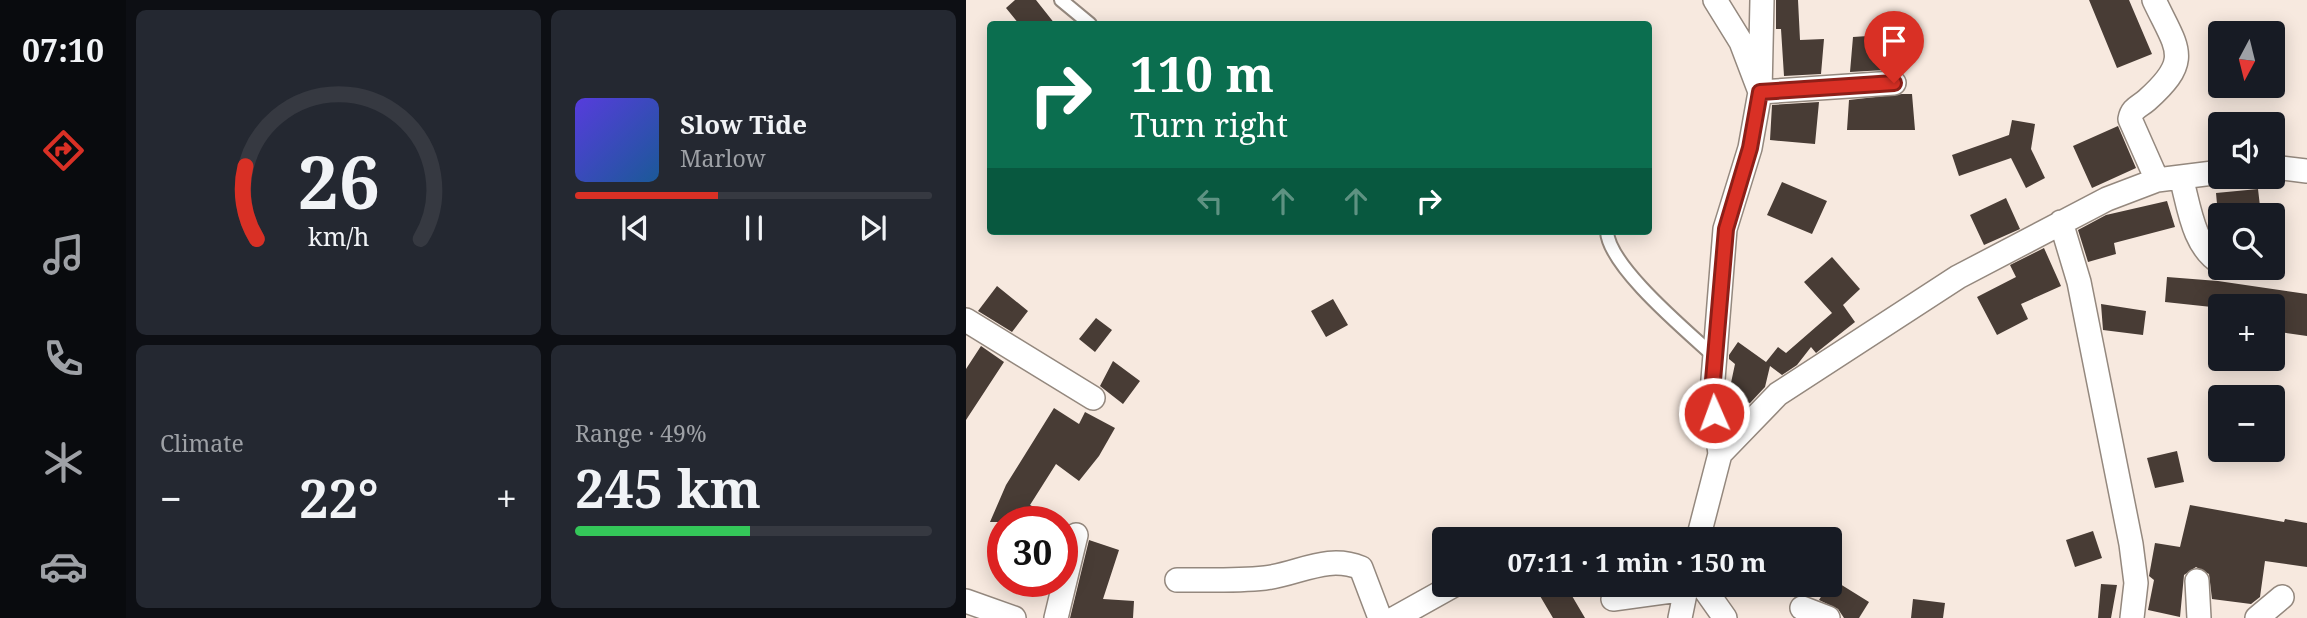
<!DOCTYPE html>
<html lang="en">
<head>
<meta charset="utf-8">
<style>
	:root { --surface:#171b24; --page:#242831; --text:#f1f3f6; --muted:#9ea1a6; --line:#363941; --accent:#d93025 }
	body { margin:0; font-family:"Noto Serif",serif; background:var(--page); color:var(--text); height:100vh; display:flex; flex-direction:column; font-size:26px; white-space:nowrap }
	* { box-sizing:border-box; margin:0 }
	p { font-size:23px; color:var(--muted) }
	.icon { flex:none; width:38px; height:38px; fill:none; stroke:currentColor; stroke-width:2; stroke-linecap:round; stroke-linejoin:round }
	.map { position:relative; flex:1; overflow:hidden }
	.details { display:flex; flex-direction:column; gap:10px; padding:10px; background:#0d0f14; width:840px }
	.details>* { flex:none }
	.top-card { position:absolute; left:21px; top:21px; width:665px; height:214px; border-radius:7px; box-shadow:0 4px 18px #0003; background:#0b6e4f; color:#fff; overflow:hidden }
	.needle { width:46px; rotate:187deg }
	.buttons { position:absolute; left:1242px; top:21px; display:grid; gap:14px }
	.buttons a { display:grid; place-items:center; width:77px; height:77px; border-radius:7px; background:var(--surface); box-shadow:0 4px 18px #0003; font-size:35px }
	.speed { position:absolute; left:21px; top:506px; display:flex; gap:14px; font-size:35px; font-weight:700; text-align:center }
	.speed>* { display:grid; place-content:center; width:91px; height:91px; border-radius:50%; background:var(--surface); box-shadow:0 4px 18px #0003; line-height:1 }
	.speed .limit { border:10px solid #d22; background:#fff; color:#111 }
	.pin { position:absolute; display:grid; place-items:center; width:60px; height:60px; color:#fff; margin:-72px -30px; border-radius:50% 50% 50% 0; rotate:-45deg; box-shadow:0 0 7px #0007 }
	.pin .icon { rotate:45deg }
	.me { position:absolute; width:77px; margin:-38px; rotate:358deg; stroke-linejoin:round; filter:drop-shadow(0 0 5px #0008) }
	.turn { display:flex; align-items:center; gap:24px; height:147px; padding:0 28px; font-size:32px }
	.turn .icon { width:91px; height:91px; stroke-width:2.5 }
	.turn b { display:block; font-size:49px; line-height:60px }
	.lanes { display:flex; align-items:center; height:66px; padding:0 28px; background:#0003; justify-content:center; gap:35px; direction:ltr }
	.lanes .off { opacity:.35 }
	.big { font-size:52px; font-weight:700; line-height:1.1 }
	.details .card { flex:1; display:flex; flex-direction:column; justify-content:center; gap:10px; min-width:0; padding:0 24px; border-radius:10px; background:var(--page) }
	.details .dial { align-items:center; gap:0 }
	.dial svg { height:182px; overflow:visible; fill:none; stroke:var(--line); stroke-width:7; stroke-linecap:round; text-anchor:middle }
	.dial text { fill:var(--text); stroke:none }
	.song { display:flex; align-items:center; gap:21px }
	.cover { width:84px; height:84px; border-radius:10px; background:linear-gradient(135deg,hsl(250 70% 55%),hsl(210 70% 35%)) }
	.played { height:7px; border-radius:4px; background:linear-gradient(90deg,var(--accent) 40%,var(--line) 40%) }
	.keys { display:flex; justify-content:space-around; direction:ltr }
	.heat { display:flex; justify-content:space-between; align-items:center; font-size:38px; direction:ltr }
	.charge { height:10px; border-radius:5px; background:linear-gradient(90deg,#34c759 49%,var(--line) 0) }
	.details .tiles { flex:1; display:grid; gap:10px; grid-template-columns:repeat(2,1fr) }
	.trip { position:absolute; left:466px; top:527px; width:410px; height:70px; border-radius:7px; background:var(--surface); box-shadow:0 4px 18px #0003; font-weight:700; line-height:70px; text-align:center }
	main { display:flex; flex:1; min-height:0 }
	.dock { display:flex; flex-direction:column; width:126px; justify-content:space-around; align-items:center; background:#090b0e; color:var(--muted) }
	.dock .icon { width:49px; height:49px }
	.dock .selected { color:var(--accent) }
	.dock b { font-size:32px; color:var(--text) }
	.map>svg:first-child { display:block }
	.building { fill:#483c35 }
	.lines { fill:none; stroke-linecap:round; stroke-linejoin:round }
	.service-casing { stroke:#94887e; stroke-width:16 }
	.minor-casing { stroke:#94887e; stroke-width:26 }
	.service { stroke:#fff; stroke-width:12 }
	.minor { stroke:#fff; stroke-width:23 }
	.route-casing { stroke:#8d1f18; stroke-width:18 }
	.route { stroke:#d93025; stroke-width:12 }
</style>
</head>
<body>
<main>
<nav class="dock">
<b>07:10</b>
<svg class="icon selected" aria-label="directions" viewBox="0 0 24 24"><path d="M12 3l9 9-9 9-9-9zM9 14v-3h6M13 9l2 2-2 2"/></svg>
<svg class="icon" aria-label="music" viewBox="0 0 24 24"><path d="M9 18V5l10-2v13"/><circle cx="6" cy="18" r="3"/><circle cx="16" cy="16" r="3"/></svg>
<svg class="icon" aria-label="phone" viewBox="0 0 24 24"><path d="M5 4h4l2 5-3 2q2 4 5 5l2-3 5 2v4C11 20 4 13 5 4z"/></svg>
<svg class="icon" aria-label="climate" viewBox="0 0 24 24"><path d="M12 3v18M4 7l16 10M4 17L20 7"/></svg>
<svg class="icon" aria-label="car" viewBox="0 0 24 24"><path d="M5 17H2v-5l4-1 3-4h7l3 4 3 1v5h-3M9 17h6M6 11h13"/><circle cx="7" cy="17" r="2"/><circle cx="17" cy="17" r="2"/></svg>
</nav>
<section class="details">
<div class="tiles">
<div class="card dial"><svg viewBox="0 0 100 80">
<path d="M14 69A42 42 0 1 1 86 69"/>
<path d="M14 69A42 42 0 0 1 9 37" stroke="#d93025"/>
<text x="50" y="56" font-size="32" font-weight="700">26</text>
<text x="50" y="72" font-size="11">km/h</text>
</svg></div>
<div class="card">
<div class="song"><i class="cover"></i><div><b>Slow Tide</b><p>Marlow</p></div></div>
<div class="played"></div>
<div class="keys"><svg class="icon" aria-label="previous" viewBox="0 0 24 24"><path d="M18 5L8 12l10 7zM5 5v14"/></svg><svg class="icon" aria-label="pause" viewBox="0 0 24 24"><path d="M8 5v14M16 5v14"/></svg><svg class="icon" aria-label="next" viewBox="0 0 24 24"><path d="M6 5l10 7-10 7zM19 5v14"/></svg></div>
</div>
<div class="card"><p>Climate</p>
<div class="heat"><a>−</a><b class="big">22°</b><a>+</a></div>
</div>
<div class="card"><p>Range · 49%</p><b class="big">245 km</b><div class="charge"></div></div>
</div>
</section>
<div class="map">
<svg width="1341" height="618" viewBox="0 0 1341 618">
	<rect width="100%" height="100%" fill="#f7e9df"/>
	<!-- building -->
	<path class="building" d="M49 0H70L89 24H53L40 8Z
		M810 0H832L834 40 858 39 855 74 818 76 815 29H810Z
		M1123 0H1163L1186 54 1151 68Z
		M917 35 919 70 884 72 887 37Z
		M936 94H946L949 130H881L883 100Z
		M853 102 849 144 804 140 806 105Z
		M1046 120 1069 124 1065 149 1079 178 1060 188 1045 158 993 176 986 155 1043 135Z
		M1152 126 1170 168 1126 188 1107 146Z
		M816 182 861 201 846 234 801 215Z
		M1292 189 1295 215H1252L1250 193Z
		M1040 198 1054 229 1018 245 1004 215Z
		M1201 201 1209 227 1148 243 1150 254 1122 262 1112 230 1140 215Z
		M1078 248 1095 286 1055 304 1062 319 1031 335 1011 297 1050 277 1044 265Z
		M866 257 894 289 877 305 889 322 850 353 845 347 831 365 816 375 804 366 799 387 784 403 762 397 769 364 763 359V355L772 342 800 362 812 347 820 353 866 313 838 282Z
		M1201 277 1252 281 1341 294V336L1307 331V306L1255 308 1199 302Z
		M31 286 62 311 46 332 12 311Z
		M367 299 382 325 360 337 345 311Z
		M1135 304 1180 311 1177 335 1137 330Z
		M130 318 146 330 129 352 113 339Z
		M15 346 38 362 0 420V369Z
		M147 361 174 381 157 404 134 386Z
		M88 408 113 424 119 412 149 428 133 456 113 481 90 464 64 505 70 508 64 522H24L40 485Z
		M1211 451 1218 482 1189 488 1181 458Z
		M1224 505 1318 522 1319 519 1341 523V567L1299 561 1294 597 1285 604 1246 599 1243 574 1230 567 1218 575 1214 617 1182 610 1188 580 1183 576 1189 543 1214 547Z
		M1127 531 1136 558 1109 567 1100 540Z
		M123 540 153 550 137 599 168 601 167 618H104Z
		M866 579 903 602 893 618H878L872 609 853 600Z
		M567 584H599L619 618H587Z
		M1135 584 1151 585 1145 618H1132Z
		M947 599 979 603 977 618H945Z"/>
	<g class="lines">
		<defs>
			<path id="service" d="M95 0 124 24
				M641 231C642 266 722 332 749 357"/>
			<path id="minor" d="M796 0 794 92 928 83
				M1188 0C1211 49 1227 59 1181 100 1173 107 1166 108 1164 119L1191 180
				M1307 167 1341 171
				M1215 177C1223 206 1227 247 1255 263
				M1095 222 1113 282 1165 544 1170 583 1166 618
				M0 320 127 398
				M754 454 812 394 992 277 1141 199 1191 180 1255 172
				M732 539 754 454 746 392 759 229 784 148 794 92 775 42 749 0
				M211 580C240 580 270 581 299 578 333 574 361 554 395 568L414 618
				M1231 581 1233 618
				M735 584 759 618
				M647 599 720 589
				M0 601 48 618
				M836 608 862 618
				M90 618 110 535
				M429 618 490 584
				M714 618 721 584
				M1291 618 1316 597"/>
		</defs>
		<!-- service casing -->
		<use href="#service" class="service-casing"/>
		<!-- minor casing -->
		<use href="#minor" class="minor-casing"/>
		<!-- service -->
		<use href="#service" class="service"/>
		<!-- minor -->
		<use href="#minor" class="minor"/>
	</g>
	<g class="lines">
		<defs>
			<path id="route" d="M748 413 746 392 760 229 784 148 794 92 928 83"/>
		</defs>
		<!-- route casing -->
		<use href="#route" class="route-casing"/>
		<!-- route -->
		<use href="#route" class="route"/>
	</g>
</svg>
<div class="buttons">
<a><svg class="needle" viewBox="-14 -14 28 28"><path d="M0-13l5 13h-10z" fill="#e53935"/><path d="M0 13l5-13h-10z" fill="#9ea1a6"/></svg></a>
<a><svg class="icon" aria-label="sound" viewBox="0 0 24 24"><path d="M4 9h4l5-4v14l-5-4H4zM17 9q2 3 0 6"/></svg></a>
<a><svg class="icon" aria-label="search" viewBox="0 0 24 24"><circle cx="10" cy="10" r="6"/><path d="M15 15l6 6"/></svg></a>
<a>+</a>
<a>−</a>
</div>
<div class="speed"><div class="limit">30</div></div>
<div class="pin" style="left:928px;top:83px;background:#d93025"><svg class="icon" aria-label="arrive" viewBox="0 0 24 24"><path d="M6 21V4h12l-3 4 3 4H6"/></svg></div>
<svg class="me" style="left:748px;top:413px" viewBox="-20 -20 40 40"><circle r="17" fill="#d93025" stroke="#fff" stroke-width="3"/><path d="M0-11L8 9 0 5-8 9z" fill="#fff"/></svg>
<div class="trip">07:11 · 1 min · 150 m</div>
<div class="top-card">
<div class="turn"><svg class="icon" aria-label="right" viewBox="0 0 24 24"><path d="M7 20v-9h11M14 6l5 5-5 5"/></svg><div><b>110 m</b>Turn right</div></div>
<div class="lanes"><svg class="icon off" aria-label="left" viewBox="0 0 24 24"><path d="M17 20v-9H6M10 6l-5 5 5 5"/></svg><svg class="icon off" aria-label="ahead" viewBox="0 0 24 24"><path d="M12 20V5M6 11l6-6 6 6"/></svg><svg class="icon off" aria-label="ahead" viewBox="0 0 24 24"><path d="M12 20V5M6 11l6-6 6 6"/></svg><svg class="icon" aria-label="right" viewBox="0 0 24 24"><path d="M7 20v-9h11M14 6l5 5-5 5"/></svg></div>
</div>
</div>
</main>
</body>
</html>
